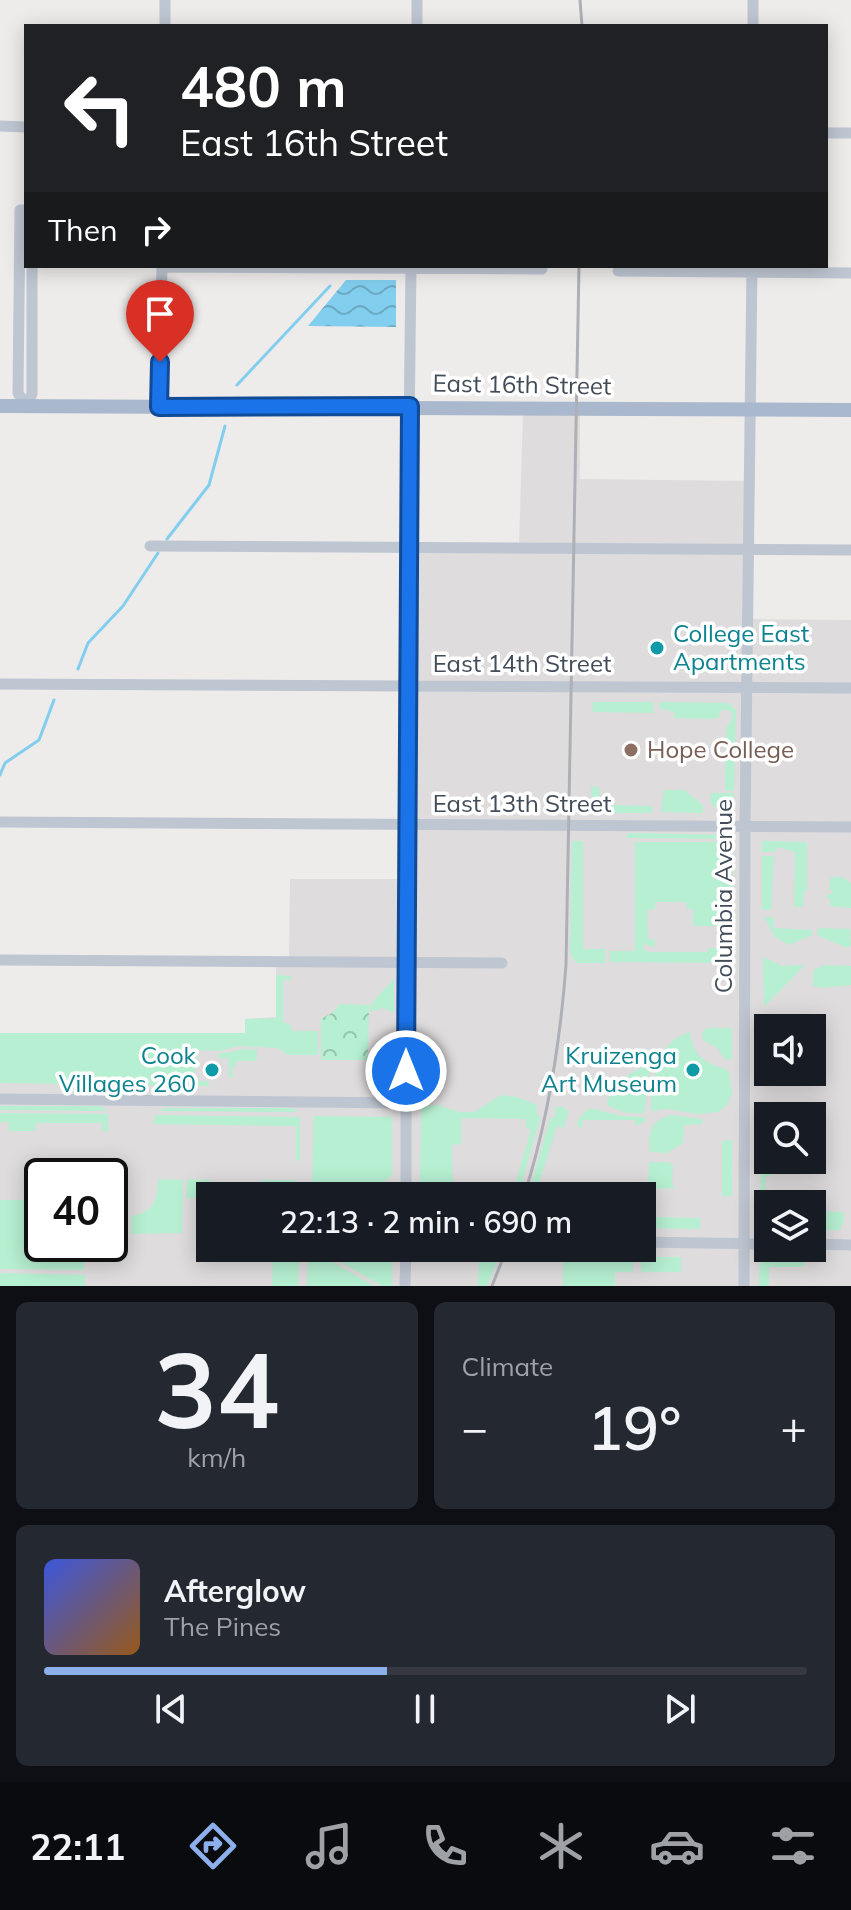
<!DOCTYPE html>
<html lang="en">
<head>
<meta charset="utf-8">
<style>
	:root { --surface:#171b24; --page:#242831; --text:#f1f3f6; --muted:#9ea1a6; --line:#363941; --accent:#8dafec }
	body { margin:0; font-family:Mulish,sans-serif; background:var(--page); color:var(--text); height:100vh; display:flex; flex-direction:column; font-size:30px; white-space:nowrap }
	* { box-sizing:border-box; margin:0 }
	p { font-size:26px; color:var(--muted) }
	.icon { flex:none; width:44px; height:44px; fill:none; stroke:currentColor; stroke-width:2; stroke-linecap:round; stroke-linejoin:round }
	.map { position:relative; height:1286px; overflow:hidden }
	.details { display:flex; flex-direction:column; gap:16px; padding:16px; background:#0d0f14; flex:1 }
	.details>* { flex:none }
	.hud { position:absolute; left:24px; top:24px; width:804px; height:244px; border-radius:0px; box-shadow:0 4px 20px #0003; background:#202124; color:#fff; overflow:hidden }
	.buttons { position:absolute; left:754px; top:1014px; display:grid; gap:16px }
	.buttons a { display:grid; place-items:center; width:72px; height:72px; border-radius:0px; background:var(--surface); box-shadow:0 4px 20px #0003; font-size:40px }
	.speed { position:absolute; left:24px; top:1158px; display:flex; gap:16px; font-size:40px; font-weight:700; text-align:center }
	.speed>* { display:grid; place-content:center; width:104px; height:104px; border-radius:50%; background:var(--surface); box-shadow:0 4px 20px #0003; line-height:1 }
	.speed .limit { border:4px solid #111; border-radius:12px; background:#fff; color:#111 }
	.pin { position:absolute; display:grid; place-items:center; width:68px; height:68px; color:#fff; margin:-82px -34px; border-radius:50% 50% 50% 0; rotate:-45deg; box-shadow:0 0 8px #0007 }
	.pin .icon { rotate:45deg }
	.me { position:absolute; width:88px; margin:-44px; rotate:0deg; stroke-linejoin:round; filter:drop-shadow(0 0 6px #0008) }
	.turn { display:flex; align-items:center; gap:28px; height:168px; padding:0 24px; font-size:36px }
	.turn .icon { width:104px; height:104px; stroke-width:2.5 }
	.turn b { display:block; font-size:56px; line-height:68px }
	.then { display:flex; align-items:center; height:76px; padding:0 24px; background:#0003; gap:16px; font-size:30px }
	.big { font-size:60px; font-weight:600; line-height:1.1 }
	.details .card { flex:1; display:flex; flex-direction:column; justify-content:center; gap:12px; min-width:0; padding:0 28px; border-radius:12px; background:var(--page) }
	.details .dial { align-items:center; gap:0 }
	.dial b { font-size:104px; line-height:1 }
	.song { display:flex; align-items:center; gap:24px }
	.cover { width:96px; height:96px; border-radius:12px; background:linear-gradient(135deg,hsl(230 70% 55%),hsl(30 70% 35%)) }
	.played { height:8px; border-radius:4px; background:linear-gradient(90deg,var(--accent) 45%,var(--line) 45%) }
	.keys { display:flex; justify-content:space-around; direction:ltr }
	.heat { display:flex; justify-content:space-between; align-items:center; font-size:44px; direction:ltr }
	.details .tiles { flex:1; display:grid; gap:16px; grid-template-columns:1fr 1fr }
	.card:last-child { grid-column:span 2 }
	.trip { position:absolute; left:196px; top:1182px; width:460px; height:80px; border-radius:0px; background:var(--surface); box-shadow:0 4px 20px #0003; font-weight:600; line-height:80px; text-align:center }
	.dock { display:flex; height:128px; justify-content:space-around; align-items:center; background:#090b0e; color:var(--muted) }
	.dock .icon { width:56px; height:56px }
	.dock .current { color:var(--accent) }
	.dock b { font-size:36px; color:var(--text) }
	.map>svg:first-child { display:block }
	.education { fill:#dfdcdd; fill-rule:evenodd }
	.green { fill:#b6efd1 }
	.park { fill:url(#park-crowns) }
	.water { fill:url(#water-waves) }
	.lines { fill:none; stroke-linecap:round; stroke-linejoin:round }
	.stream { stroke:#82ceee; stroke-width:3 }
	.minor { stroke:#bec6d2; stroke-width:11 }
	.major { stroke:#a9b8cc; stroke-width:14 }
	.rail { stroke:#adb0b6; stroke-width:3 }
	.route-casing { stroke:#114b97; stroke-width:20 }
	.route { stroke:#1a73e8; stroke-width:14 }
	.culture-dot { fill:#0f9aa8; stroke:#fff; stroke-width:3 }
	.education-dot { fill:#8d6e63; stroke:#fff; stroke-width:3 }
	.labels { text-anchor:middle; stroke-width:7; stroke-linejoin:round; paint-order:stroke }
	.street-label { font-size:24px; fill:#434d59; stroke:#fff }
	.culture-label { font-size:24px; fill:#0d838f; stroke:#fff; text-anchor:end }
	.education-label { font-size:24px; fill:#785e54; stroke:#fff; text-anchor:start }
</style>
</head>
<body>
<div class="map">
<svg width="851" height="1286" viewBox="0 0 851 1286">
	<defs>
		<pattern id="park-crowns" width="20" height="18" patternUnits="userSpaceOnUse" patternTransform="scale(2)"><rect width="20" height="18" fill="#b6efd1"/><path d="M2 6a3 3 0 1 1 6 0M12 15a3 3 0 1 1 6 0" fill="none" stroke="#96c4ad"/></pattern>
		<pattern id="water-waves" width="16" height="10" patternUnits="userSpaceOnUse" patternTransform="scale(2)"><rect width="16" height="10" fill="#82ceee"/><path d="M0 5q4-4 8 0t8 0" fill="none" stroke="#6ca9c4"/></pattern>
	</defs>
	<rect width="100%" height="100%" fill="#eeebeb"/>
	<!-- education -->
	<path class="education" d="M523 412H580V479L749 481 748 619 851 620V1286H0V1033H245V1019L276 1017V965L289 964 290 879H408L414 545 519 547ZM768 1028H812V1072H768ZM768 1116H812V1160H768ZM42 1176H110V1244H42ZM210 1196H642V1248H210ZM768 1204H812V1248H768Z"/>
	<!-- green -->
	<path class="green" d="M593 702H653V713L592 712Z
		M660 702 728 703 736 710 734 791 725 790 726 727 732 720 731 711 722 709 718 718 714 719 674 718V712L659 708Z
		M591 786 599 787 600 805 652 806V813H592Z
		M664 790H684L703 805V813L661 812Z
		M711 793H734V814L722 813 711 803Z
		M629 833 733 835 734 839 626 838Z
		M572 841H583V949H605V963H576L570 954Z
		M762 841 807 842V890L804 891 803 907H794L795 852 778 847 774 852H762Z
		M635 842H733L732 926H693V909H687L686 902H655V909L647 910 648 939 655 940V947L645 944 643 948 648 952H708V948H733V959L728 963 610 962V951H635Z
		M762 856H774L771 910H762Z
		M830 877H842L851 883V908L830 906V898H826V895L832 894V891L830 890Z
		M764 917H773L774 928 812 930V935L789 945 775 937Z
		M818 928 850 929 851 946 847 948 817 935Z
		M763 957 782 966 805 965 764 1007Z
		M823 965 851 966V985L821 988 813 986V971Z
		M276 975 291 976V980H283V1022L291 1025 292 1031H318V1055H288L278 1048 238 1046 220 1051 198 1050 194 1077 198 1081H207L210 1086 0 1083V1033H245V1019L276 1018Z
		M394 979V1013L383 1008 370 1012V1005Z
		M707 1028H732V1058L726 1060 717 1048 703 1040 702 1032Z
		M690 1032C691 1046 698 1058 711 1064 718 1068 723 1066 729 1072L732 1093 727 1105 718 1112 697 1114 667 1109 651 1111C652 1081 655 1042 690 1032Z
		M245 1049 257 1050V1058L254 1061H236V1066L232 1067 233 1078H229L228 1058H218V1054Z
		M648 1064H651L644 1113H627L608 1106 607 1100 623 1078Z
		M501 1095 517 1097 537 1105 536 1112 540 1118 518 1196H512L531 1130 526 1127V1119L461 1118V1144L452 1145 453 1196H420L421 1105H438L459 1112H474Z
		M0 1106H99L107 1111 0 1110Z
		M556 1107H564L569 1112 563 1128 557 1126 535 1196H528L550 1119 555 1116Z
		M166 1108H292L298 1112 157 1111Z
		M591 1108 622 1116 644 1117 646 1121 636 1126 635 1120H583L582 1128 578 1127C576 1119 583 1112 591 1108Z
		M0 1113 108 1114V1131H102V1123H36L35 1131H9V1122H0Z
		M155 1115 300 1117V1160L296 1161V1126L153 1124Z
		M671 1115 702 1119 703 1124 684 1125 683 1143 667 1153 650 1152C649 1133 649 1121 671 1115Z
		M314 1116 392 1117V1176C359 1199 349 1206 312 1183Z
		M732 1140V1196H722V1141Z
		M761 1160 767 1161 771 1176H766L765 1192 769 1197 768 1218 760 1212Z
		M649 1162H668L673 1166 672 1184 675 1188 653 1189 650 1217 700 1218V1229L643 1228C643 1204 649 1185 649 1162Z
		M158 1179 183 1180 182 1233 131 1234V1216C153 1213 158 1200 158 1179Z
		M187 1179 210 1180 209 1199 186 1198Z
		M262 1180H296L300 1188V1196H262Z
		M0 1200H42V1244H85L84 1270 0 1269Z
		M815 1211 844 1212V1220L840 1230H815Z
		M265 1248H280L287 1256 299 1260 298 1286H272L273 1249Z
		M316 1248H380L392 1255V1286H382Z
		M312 1250 374 1286H307L308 1254Z
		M479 1256H499L487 1286H478Z
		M563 1257H633V1272H615V1286H563Z
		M637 1257H681V1272H641V1262H637Z
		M760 1258 810 1259 809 1261H804V1267H769V1286H759Z
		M0 1273 85 1275V1286H0Z"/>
	<!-- park -->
	<path class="park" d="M340 1004 369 1005 368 1060H321V1019L332 1013Z"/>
	<!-- water -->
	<path class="water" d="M346 280H396V327L308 326Z"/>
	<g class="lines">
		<!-- stream -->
		<path class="stream" d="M237 385 330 286
			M167 539 209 485 225 426
			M78 669 88 643 123 606 158 553
			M0 775 5 763 39 740 54 700"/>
		<!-- minor -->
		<path class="minor" d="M165 26V0
			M417 26V0
			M753 26V0
			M0 126 26 127
			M826 133H851
			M26 210H20L18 393 26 406
			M162 267 542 269
			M618 271 851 273
			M26 406 32 394V266
			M159 407 162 266
			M150 546 851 550
			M0 684 851 688
			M0 822 851 827
			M0 960 502 963
			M0 1099 406 1103
			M406 1196V686L411 266
			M642 1242 768 1244
			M812 1244 851 1245
			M405 1286 406 1248
			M744 1286 745 827 752 266"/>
		<!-- major -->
		<path class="major" d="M0 406 851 410"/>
		<!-- rail -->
		<path class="rail" d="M580 0 582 26
			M524 1196C548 1121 560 1044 566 965L579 266
			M492 1286 507 1248"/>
	</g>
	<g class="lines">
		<defs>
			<path id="route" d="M160 362 159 407 410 406 406 1071"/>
		</defs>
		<!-- route casing -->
		<use href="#route" class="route-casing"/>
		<!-- route -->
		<use href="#route" class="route"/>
	</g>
	<!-- markers -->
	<g class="culture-dot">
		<circle cx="657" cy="648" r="8"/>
		<circle cx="212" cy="1070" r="8"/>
		<circle cx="693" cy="1070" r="8"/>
	</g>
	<circle class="education-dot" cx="631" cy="750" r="8"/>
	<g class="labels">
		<!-- street labels -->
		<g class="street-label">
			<text transform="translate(522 385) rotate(1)" y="8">East 16th Street</text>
			<text x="522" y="672">East 14th Street</text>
			<text x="522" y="812">East 13th Street</text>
			<text transform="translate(724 896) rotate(-90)" y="8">Columbia Avenue</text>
		</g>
		<!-- culture labels -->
		<g class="culture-label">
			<text x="673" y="642" text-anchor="start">College East<tspan x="673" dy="28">Apartments</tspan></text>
			<text x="196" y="1064">Cook<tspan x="196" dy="28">Villages 260</tspan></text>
			<text x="677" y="1064">Kruizenga<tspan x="677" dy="28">Art Museum</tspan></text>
		</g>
		<!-- education labels -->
		<g class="education-label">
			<text x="647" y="758">Hope College</text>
		</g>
	</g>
</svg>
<div class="buttons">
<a><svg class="icon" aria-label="sound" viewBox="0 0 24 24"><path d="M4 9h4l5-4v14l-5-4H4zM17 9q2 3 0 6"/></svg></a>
<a><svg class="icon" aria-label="search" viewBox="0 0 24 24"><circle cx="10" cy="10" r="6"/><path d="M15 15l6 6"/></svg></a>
<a><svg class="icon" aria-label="layers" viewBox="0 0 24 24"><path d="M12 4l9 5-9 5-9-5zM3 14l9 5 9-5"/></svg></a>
</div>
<div class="speed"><div class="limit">40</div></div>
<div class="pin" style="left:160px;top:362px;background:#d93025"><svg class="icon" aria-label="arrive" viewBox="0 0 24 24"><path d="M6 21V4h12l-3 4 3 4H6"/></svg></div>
<svg class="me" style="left:406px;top:1071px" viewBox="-20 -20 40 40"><circle r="17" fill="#1a73e8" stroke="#fff" stroke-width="3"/><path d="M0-11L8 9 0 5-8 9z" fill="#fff"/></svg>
<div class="trip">22:13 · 2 min · 690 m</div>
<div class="hud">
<div class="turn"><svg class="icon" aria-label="left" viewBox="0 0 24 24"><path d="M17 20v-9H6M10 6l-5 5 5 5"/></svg><div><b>480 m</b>East 16th Street</div></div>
<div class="then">Then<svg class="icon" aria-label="right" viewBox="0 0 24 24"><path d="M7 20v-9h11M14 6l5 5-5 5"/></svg></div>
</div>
</div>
<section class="details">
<div class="tiles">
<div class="card dial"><b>34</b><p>km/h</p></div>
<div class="card"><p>Climate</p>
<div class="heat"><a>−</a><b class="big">19°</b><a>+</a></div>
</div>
<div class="card">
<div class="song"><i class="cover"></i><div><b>Afterglow</b><p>The Pines</p></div></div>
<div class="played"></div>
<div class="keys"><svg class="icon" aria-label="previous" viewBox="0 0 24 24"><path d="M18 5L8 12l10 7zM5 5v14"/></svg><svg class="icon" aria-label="pause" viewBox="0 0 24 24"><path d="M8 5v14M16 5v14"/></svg><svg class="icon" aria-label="next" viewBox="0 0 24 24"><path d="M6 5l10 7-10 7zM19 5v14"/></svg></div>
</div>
</div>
</section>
<nav class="dock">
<b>22:11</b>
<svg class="icon current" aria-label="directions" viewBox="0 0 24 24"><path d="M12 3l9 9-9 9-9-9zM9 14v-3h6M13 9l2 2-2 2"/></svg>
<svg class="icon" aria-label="music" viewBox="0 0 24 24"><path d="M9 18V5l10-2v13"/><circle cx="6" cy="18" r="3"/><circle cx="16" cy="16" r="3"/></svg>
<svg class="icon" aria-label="phone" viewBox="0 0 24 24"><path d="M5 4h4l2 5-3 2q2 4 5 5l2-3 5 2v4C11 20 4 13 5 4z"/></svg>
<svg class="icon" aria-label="climate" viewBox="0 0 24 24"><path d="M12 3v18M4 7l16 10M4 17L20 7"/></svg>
<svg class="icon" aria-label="car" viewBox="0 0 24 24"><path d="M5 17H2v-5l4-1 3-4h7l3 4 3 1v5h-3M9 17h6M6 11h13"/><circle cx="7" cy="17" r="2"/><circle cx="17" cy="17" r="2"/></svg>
<svg class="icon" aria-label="filters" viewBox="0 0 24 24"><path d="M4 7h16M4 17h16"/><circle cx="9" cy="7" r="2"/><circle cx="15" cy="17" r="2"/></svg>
</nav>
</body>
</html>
